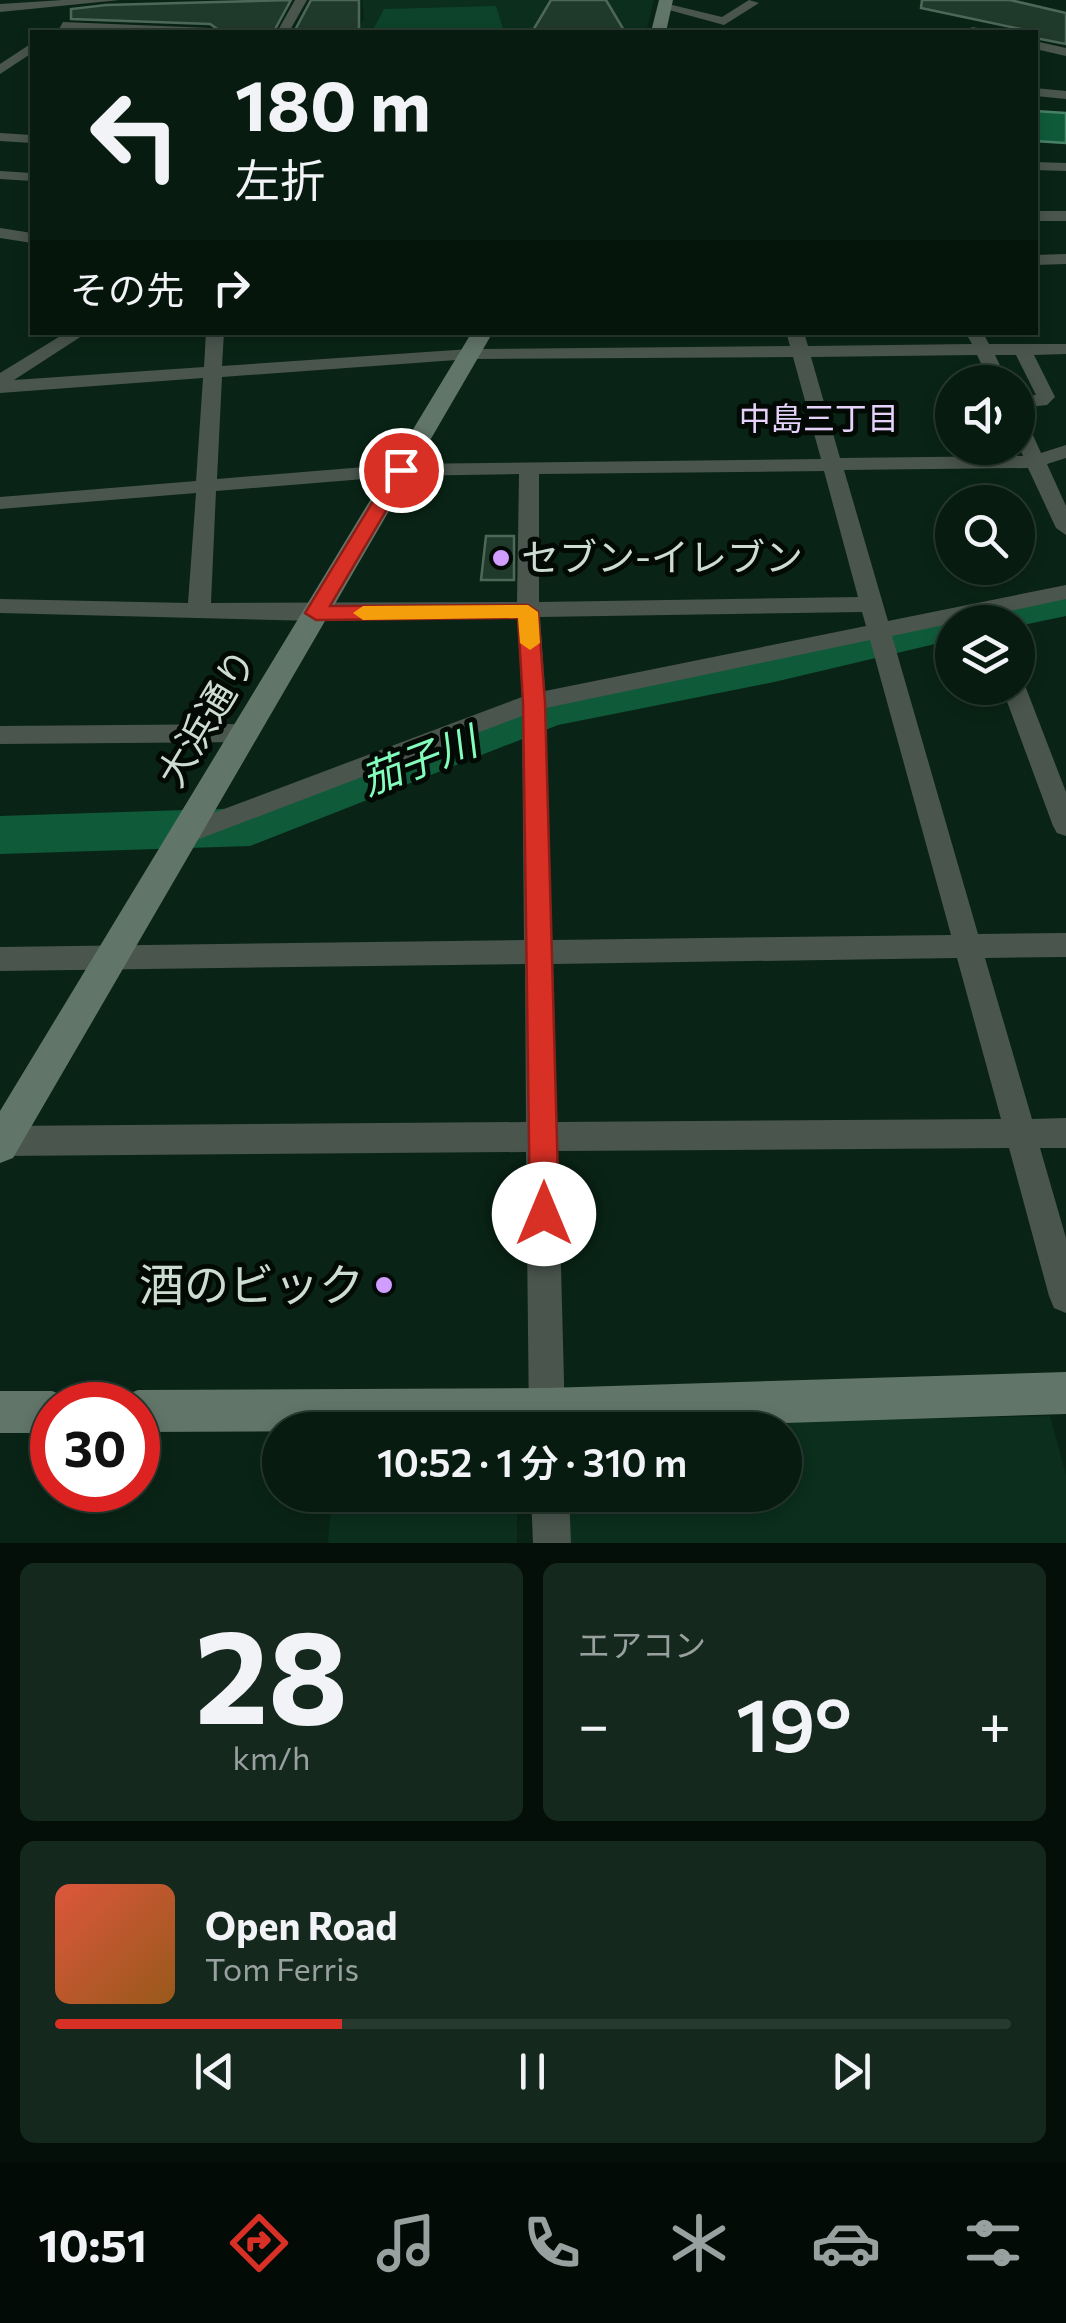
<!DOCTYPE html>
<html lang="ja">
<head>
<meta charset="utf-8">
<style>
	:root { --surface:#071b10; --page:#15281e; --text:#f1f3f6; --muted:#98a19f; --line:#283930; --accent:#d93025 }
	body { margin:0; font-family:Commissioner,"Noto Sans JP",sans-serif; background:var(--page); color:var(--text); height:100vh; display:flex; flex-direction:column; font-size:38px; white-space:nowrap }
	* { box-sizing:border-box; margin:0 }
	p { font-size:32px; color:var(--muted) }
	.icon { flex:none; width:55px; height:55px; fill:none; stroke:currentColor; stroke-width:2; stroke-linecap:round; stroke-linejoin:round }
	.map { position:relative; height:1543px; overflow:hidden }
	.side { display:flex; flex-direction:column; gap:20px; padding:20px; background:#040f09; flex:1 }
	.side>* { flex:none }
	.guide { position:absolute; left:30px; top:30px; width:1008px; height:305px; border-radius:0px; box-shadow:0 5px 15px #0003,0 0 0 2px var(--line); background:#071b10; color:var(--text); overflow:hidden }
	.buttons { position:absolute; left:935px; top:365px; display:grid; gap:20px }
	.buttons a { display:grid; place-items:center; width:100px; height:100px; border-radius:50%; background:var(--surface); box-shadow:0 5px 15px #0003,0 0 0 2px var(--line); font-size:50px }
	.speed { position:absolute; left:30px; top:1382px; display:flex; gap:20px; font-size:50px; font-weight:700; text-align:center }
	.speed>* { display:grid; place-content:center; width:130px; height:130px; border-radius:50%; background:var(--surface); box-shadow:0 5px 15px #0003,0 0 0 2px var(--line); line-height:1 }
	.speed .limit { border:15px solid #d22; background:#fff; color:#111 }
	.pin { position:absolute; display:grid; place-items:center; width:85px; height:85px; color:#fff; margin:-42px; border:5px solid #fff; border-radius:50%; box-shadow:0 2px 10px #0007 }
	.me { position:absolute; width:110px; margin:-55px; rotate:0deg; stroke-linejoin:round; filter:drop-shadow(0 0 8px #0008) }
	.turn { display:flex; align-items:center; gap:35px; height:210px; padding:0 40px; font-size:45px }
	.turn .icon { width:130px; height:130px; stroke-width:2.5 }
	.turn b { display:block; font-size:70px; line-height:85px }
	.then { display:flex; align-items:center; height:95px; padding:0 40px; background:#0003; gap:20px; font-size:38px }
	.big { font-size:75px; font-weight:600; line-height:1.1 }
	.side .card { flex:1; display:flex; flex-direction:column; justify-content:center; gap:15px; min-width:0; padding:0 35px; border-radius:15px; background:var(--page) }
	.side .dial { align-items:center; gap:0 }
	.dial b { font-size:130px; line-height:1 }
	.song { display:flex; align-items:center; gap:30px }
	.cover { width:120px; height:120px; border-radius:15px; background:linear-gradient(135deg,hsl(10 70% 55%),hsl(30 70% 35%)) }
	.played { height:10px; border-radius:5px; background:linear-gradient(90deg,var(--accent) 30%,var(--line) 30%) }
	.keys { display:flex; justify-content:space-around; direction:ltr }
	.heat { display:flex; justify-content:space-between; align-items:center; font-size:55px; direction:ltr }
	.side .tiles { flex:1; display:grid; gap:20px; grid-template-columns:1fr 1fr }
	.card:last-child { grid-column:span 2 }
	.trip { position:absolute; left:262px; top:1412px; width:540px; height:100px; border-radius:50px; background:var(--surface); box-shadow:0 5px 15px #0003,0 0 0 2px var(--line); font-weight:600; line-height:100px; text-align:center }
	.tab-bar { display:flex; height:160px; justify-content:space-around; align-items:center; background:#030b06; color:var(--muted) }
	.tab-bar .icon { width:70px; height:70px }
	.tab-bar .on { color:var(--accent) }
	.tab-bar b { font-size:45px; color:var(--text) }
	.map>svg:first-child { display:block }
	.built { fill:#0b2e1d }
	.green { fill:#0d432a }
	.water { fill:#0f5b39; stroke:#488267; stroke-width:2.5 }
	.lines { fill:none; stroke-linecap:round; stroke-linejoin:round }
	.river { fill:#0f5b39; fill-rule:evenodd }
	.building { fill:#1f392a; stroke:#4d6858; stroke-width:2.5 }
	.street { fill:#4a554e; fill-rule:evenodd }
	.secondary { fill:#627569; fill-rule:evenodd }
	.route { fill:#d93025; stroke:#8d1f18; stroke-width:2.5 }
	.slow { fill:#f59e0b }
	.poi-dot { fill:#d19dfe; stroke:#030a05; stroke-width:4 }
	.labels { text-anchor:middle; stroke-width:10; stroke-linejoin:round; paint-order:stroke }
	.far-neighbourhood-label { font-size:32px; fill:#e7d2fb; stroke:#030a05 }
	.poi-label { font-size:38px; fill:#cddcd3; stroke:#030a05; text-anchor:start }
	.street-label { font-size:38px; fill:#cddcd3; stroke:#030a05 }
	.water-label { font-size:40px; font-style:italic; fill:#84fdbc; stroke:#030a05 }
	.near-poi-label { font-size:45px; fill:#cddcd3; stroke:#030a05; text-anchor:end }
</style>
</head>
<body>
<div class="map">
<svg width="1066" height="1543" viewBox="0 0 1066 1543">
	<rect width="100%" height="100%" fill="#092416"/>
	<!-- built -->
	<path class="built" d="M362 0H654L646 32H356L364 19Z
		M1050 1416 1066 1475V1543H558L556 1495H785V1430H554V1426Z
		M332 1495H517V1543H328Z"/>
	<!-- green -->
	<path class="green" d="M496 6 504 32H372L384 9Z"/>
	<!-- water -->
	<path class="water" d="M1035 111 1066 113V143L1035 141Z"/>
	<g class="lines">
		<!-- river -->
		<path class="river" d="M1066 588V616L1018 626V622H952V640L774 682 558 725 250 846 0 854V816L247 808 550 694 774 652Z"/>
	</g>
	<!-- building -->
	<path class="building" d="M291 0 274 31 265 32 219 30 210 24 71 19V9L106 5Z
		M311 0H359V28L352 32H294Z
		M551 0H606L625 32H532Z
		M922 0H1010L1066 13V44L1035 38V32L921 8Z
		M486 536H514V580H481Z"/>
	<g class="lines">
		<!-- street -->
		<path class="street" d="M63 0H120L0 12V4Z
			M295 0H307L289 32H277Z
			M749 0 759 3 724 25 658 7 664 3 722 17Z
			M63 22 210 28 216 32 59 29Z
			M972 27 984 29 986 32H967Z
			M1035 41 1066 48V56L1035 49Z
			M32 43V53L0 74V64Z
			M1035 88 1066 91V99L1035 96Z
			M0 133 32 135V143L0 141Z
			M1035 162 1066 163V171L1035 170Z
			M0 171 32 173V181L0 179Z
			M1035 211H1066V221H1035Z
			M0 228 32 233V243L0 238Z
			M1066 254V264L1035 265V255Z
			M67 332H88L14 380 204 367 206 332H224L222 366 470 349 790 346 786 332H804L808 346 972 344 968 337 974 332 983 333 989 344H1066V354L1034 355 1055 397 1047 405 1018 408V396L1036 395 1016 355H995L1008 382H990L977 355 811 357 840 458 1023 456 1018 444V418L1028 424 1041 453 1066 445V458L1047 464 1066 506V535L1056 528 1028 468 844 470 888 621 1066 585V599L892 636 978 934 1066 933V957L985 958 1032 1119 1066 1118V1148H1040L1066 1238V1313L1054 1308 1049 1296 1009 1148 558 1151 565 1420 561 1430H533L529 1420 526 1152 0 1156V1126L526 1122 525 964 0 971V947L524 940 522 716 194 841 185 844 176 841 172 834 176 827 522 697 517 617 316 621 0 613V599L188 603 196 493 0 509V497L196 481 203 378 0 393V373ZM793 357 821 459 401 464 217 479 222 377 470 359ZM824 471 858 597 539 602V474ZM519 474 517 602 211 603 216 491 401 476ZM862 612 866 626 545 691 540 617ZM870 640 951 935 552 940 546 708ZM957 958 1001 1119 557 1122 553 964Z
			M1018 681 1026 688 1066 792V836L1057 833 1053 826 1002 688H1018Z
			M245 724 257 733 245 742 0 744V726Z
			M531 1495H569L571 1543H533Z"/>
		<!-- secondary -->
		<path class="secondary" d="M659 0H673L666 32H651Z
			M472 332H493L13 1158 0 1163V1111Z
			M1066 1372V1414L562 1430 138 1432V1405H119L123 1396 138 1390 547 1388Z
			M0 1391H52L67 1397 71 1405H52V1433H0Z"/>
	</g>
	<!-- route -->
	<path class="route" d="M401 464 410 470 330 606 528 605 538 612 545 702 559 1214 555 1224 544 1228 534 1224 530 1214 523 702 518 618 316 620 305 613 392 470Z"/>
	<!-- slow -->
	<path class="slow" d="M528 605 538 612 540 643 530 650 520 643 518 618 363 620 353 613 363 606Z"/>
	<!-- markers -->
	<g class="poi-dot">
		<circle cx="501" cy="558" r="10"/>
		<circle cx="384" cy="1285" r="10"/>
	</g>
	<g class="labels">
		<!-- far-neighbourhood labels -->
		<g class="far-neighbourhood-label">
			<text x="819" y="430">中島三丁目</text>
		</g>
		<!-- poi labels -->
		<g class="poi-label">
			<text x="521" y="571">セブン-イレブン</text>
		</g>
		<!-- street labels -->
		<g class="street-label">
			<text transform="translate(207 718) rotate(-59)" y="13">大浜通り</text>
		</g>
		<!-- water labels -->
		<g class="water-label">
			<text transform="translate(419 761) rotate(-21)" y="14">茄子川</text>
		</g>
		<!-- near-poi labels -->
		<g class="near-poi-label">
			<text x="364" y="1301">酒のビック</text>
		</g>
	</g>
</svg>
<div class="buttons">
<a><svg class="icon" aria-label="sound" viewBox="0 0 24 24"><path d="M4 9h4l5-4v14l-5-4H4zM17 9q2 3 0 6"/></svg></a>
<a><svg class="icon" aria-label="search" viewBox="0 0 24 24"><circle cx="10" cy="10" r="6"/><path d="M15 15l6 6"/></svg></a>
<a><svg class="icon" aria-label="layers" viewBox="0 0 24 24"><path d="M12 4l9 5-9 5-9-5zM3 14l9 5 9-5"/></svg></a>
</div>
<div class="speed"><div class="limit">30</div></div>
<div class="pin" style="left:401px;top:470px;background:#d93025"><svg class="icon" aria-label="arrive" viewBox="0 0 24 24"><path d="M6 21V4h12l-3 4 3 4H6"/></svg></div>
<svg class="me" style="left:544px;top:1214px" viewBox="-20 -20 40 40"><circle r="19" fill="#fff"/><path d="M0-13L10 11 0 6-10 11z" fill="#d93025"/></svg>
<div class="trip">10:52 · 1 分 · 310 m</div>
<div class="guide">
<div class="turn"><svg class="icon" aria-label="left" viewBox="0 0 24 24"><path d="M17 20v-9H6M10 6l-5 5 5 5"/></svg><div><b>180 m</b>左折</div></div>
<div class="then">その先<svg class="icon" aria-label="right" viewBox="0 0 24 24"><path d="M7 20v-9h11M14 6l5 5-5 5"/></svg></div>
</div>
</div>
<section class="side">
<div class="tiles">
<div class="card dial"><b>28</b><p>km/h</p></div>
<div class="card"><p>エアコン</p>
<div class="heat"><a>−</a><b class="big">19°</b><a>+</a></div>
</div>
<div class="card">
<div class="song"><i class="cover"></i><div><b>Open Road</b><p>Tom Ferris</p></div></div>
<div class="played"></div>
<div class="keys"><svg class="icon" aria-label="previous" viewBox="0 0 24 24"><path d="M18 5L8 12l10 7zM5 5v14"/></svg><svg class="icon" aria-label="pause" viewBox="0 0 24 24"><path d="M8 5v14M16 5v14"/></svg><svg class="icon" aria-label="next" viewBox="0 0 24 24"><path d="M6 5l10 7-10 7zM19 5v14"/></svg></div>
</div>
</div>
</section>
<nav class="tab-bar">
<b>10:51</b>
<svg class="icon on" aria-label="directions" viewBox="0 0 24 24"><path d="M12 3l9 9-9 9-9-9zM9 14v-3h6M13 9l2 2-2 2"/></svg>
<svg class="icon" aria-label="music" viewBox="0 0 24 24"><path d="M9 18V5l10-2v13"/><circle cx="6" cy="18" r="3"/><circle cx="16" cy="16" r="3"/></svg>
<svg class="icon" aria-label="phone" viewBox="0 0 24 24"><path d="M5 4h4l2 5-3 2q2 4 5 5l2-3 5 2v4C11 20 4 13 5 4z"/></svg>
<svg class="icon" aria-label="climate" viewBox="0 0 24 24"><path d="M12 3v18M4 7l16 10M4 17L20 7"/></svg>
<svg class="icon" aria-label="car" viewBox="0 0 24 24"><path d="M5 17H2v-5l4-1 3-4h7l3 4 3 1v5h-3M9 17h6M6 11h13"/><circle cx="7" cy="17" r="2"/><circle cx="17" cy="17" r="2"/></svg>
<svg class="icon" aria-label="filters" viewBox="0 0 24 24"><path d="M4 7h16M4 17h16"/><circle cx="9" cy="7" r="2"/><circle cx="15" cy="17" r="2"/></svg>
</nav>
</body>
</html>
